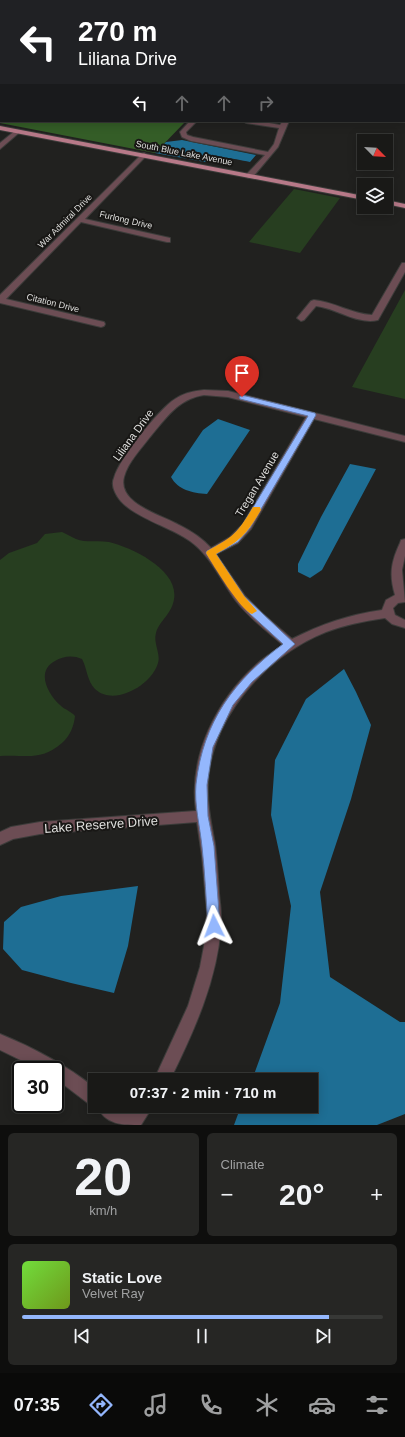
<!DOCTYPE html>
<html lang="en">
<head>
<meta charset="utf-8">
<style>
	:root { --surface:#191917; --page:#262624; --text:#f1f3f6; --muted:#9fa0a1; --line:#373836; --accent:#94b7fd }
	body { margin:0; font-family:Arial,sans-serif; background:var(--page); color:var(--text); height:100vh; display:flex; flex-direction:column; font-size:15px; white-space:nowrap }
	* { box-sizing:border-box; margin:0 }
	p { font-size:13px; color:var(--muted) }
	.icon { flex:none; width:22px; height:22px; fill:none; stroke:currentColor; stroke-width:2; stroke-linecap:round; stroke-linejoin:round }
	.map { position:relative; height:1125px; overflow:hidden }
	.sheet { display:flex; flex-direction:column; gap:8px; padding:8px; background:#0e0e0d; flex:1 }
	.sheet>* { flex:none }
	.guide { position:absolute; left:0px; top:0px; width:405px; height:122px; box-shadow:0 2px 10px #0003,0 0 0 1px var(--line); background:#202124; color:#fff; overflow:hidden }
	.needle { width:26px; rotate:114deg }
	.buttons { position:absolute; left:357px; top:134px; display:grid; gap:8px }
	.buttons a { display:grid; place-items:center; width:36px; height:36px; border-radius:0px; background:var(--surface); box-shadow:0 2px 10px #0003,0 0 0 1px var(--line); font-size:20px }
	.speed { position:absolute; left:12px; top:1061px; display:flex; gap:8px; font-size:20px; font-weight:700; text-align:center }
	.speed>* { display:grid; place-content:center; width:52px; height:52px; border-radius:50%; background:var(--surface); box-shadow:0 2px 10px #0003,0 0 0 1px var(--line); line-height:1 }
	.speed .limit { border:2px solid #111; border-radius:6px; background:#fff; color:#111 }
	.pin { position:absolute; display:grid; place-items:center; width:34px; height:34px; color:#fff; margin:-41px -17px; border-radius:50% 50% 50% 0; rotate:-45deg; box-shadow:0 0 4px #0007 }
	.pin .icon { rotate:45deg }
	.me { position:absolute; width:44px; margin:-22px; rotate:357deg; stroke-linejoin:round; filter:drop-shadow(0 0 3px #0008) }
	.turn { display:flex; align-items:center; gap:14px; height:84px; padding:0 12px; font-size:18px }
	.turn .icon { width:52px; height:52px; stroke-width:2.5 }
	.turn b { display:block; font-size:28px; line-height:34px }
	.lanes { display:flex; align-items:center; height:38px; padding:0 12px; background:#0003; justify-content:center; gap:20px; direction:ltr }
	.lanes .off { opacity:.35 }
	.big { font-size:30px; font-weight:700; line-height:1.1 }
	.sheet .tile { flex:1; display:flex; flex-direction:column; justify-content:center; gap:6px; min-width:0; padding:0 14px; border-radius:6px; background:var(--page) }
	.sheet .dial { align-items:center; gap:0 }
	.dial b { font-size:52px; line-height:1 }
	.song { display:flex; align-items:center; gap:12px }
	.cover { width:48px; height:48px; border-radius:6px; background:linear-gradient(135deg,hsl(100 70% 55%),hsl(80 70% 35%)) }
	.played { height:4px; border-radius:2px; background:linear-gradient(90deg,var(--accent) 85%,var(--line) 85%) }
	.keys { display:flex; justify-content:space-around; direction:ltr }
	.heat { display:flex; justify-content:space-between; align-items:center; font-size:22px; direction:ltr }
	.sheet .tiles { flex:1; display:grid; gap:8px; grid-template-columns:1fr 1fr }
	.tile:last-child { grid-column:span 2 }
	.trip { position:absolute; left:88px; top:1073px; width:230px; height:40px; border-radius:0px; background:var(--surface); box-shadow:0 2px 10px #0003,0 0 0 1px var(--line); font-weight:700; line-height:40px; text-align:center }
	.tabs { display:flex; height:64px; justify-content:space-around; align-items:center; background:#0a0a09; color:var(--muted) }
	.tabs .icon { width:28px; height:28px }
	.tabs .on { color:var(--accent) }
	.tabs b { font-size:18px; color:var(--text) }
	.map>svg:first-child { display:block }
	.green { fill:#273e20 }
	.forest { fill:#345d27 }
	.water { fill:#1e6e94 }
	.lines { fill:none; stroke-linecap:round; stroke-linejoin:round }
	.minor-casing { stroke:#3c3c3a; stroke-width:2 }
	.major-casing { stroke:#3c3c3a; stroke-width:2 }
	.minor { fill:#6c4d54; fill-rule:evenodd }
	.major { fill:#b77988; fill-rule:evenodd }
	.route { fill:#94b7fd; stroke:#6077a4 }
	.slow { fill:#f59e0b }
	.labels { text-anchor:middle; stroke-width:4; stroke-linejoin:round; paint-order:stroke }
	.far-street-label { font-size:9px; fill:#dfdfdd; stroke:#181715 }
	.street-label { font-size:11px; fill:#dfdfdd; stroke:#181715 }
	.near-street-label { font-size:13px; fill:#dfdfdd; stroke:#181715 }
</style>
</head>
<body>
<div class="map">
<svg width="405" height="1125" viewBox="0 0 405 1125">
	<rect width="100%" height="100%" fill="#21211f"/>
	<!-- green -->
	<path class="green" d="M294 189 340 198 300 253 249 242Z
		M405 290V399L352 387Z
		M62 532C67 534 71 537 76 539 86 543 98 540 109 542 133 548 179 570 174 599 172 614 159 621 156 633 153 643 161 654 158 663 152 685 114 707 95 689 87 681 87 668 82 659 73 655 63 656 55 661 36 671 47 693 60 705 65 710 71 711 75 716 74 726 70 736 62 743 40 762 26 754 0 756V560L9 553 37 543 45 534Z"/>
	<!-- forest -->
	<path class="forest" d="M0 64 1 121H186L155 153 0 123Z"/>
	<!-- water -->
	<path class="water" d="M182 140 256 155 250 162C236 159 217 154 205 162L155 153 166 142Z
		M218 419 250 430 207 494C192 493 178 490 171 477L203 430Z
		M350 464 376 469 322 570 310 578 298 572V564L321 517Z
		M344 669 356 692 371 725 351 799 320 892 330 977 400 1022H405V1114L377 1125H234L241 1106H311V1080H252L280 1003 291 906 271 815 275 760 306 699Z
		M138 886 128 946 114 993 71 983 22 970 3 949 4 922 21 907 61 896Z"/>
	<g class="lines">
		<defs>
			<path id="minor" d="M210 0H216L209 1Z
				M404 14H405V18H404Z
				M404 33H405V37H404Z
				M404 79H405V83H404Z
				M404 87H405V91H404Z
				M404 111H405V115H404Z
				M190 121H197L186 132 187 135 193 137 268 152 274 144 279 128 246 123 243 121H258L280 125 283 121H289L278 147 252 178H249L245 176 265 155 191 141 182 137 180 132Z
				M16 130 21 131 0 149V143Z
				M144 153 146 154V156L85 219 170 238V242H167L81 222 6 299 104 322 105 324 104 326 101 327 0 303V295L142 154Z
				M402 263H405V272L378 320C357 325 336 308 316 306L304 320 301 321 297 318 311 301 314 300C334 302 352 314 372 315Z
				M204 390 228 391 405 436V442L314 419 251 529 238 543 216 554 245 596 263 614 292 639C322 624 348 615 382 610L386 600 395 595C389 575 391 562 400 543L401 540 405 539V556L402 570 405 602 398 603 393 608 395 615 405 620V628L392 624 385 618C364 621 345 625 326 632 264 656 205 724 208 793 208 811 212 827 215 844 217 860 218 876 219 893 220 904 222 915 221 926 217 981 194 1031 170 1080H154L188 1006 200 967 204 946 207 913 202 856 197 822 40 834 13 839 0 845V832L11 827 40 822 196 811C188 756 217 699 258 663 266 656 275 651 283 645 267 631 249 618 236 601 221 581 211 556 190 541 170 526 125 516 115 492 113 488 112 482 114 478 119 459 159 409 175 399 184 393 193 391 204 390ZM204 395 228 397 306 417 243 524 230 537 211 548C202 538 191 531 179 525 162 515 117 504 124 477 128 462 141 449 150 437 166 418 178 399 204 395Z
				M0 1034C34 1048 66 1065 95 1088V1106L89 1104 55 1078V1070H41L0 1050Z
				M97 1106H118L129 1114 135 1106H153L141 1125C123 1125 105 1125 97 1106Z"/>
			<path id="major" d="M0 126 364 196V200L0 130Z
				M386 200 405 204V208L386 204Z"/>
		</defs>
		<!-- minor casing -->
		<use href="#minor" class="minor-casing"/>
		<!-- major casing -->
		<use href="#major" class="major-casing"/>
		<!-- minor -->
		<use href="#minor" class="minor"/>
		<!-- major -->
		<use href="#major" class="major"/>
	</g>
	<!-- route -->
	<path class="route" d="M242 395 315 413 316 415 250 528 238 542 216 554 244 596 295 644 252 682 233 705 213 747 207 785 208 816 214 846 220 926 219 930 214 932 210 930 208 926C206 900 205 873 202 847 200 826 194 805 196 784 203 722 234 680 283 644L250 614 238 600 206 553 207 551 231 538 243 524 308 416 240 399 239 397Z"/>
	<!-- slow -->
	<path class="slow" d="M253 507H260L261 510C246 535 241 540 216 554L244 596 257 611 252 614C241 611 213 565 206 553L207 551C233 537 238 533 253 507Z"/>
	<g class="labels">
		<!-- far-street labels -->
		<g class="far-street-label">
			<text transform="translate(184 153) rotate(11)" y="3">South Blue Lake Avenue</text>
			<text transform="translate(126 220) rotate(13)" y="3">Furlong Drive</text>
			<text transform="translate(65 221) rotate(-45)" y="3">War Admiral Drive</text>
			<text transform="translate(53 303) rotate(14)" y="3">Citation Drive</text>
		</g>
		<!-- street labels -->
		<g class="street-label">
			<text transform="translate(133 435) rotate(-54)" y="4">Liliana Drive</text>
			<text transform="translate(257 484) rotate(-59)" y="4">Tregan Avenue</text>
		</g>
		<!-- near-street labels -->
		<g class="near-street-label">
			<text transform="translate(101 824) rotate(-4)" y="5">Lake Reserve Drive</text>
		</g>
	</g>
</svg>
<div class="buttons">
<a><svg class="needle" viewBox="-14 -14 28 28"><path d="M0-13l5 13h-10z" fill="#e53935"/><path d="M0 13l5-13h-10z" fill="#9fa0a1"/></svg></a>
<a><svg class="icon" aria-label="layers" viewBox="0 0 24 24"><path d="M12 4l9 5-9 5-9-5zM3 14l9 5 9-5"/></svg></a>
</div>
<div class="speed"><div class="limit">30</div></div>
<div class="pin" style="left:242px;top:397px;background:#d93025"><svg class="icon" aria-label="arrive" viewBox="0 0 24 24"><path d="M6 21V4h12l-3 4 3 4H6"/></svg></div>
<svg class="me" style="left:214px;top:926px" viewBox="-20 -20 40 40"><path d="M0-17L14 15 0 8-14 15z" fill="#94b7fd" stroke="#fff" stroke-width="4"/></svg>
<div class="trip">07:37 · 2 min · 710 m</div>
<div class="guide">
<div class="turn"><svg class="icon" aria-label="left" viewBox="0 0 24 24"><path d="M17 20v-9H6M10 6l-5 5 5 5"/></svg><div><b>270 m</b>Liliana Drive</div></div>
<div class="lanes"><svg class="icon" aria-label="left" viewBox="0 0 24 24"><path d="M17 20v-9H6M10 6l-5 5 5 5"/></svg><svg class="icon off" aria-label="ahead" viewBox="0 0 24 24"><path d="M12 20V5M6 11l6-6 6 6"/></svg><svg class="icon off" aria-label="ahead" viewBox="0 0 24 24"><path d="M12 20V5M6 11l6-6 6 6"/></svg><svg class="icon off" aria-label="right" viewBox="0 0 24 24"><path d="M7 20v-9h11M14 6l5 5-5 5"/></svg></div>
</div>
</div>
<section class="sheet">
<div class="tiles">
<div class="tile dial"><b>20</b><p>km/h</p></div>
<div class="tile"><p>Climate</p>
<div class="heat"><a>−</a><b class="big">20°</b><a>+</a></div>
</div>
<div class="tile">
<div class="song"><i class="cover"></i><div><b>Static Love</b><p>Velvet Ray</p></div></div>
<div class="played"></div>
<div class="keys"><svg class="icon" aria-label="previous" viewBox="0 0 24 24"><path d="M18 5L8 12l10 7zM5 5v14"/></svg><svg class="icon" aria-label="pause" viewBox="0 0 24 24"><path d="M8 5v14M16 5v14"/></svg><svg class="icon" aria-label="next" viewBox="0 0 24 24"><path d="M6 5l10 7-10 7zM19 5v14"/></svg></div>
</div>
</div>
</section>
<nav class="tabs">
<b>07:35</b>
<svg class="icon on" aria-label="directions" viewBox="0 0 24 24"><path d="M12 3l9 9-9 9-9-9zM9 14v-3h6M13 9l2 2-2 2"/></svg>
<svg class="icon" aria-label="music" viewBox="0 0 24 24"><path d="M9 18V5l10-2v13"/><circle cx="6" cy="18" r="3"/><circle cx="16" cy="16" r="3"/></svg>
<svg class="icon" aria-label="phone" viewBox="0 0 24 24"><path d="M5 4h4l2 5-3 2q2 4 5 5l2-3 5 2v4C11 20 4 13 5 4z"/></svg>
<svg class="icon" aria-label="climate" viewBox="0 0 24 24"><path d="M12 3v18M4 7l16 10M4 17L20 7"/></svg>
<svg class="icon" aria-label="car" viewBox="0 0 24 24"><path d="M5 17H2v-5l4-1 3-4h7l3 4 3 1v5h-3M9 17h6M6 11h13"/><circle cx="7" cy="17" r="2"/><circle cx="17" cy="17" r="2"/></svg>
<svg class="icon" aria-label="filters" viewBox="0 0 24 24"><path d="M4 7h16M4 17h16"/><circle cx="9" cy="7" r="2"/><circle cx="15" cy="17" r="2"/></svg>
</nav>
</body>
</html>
